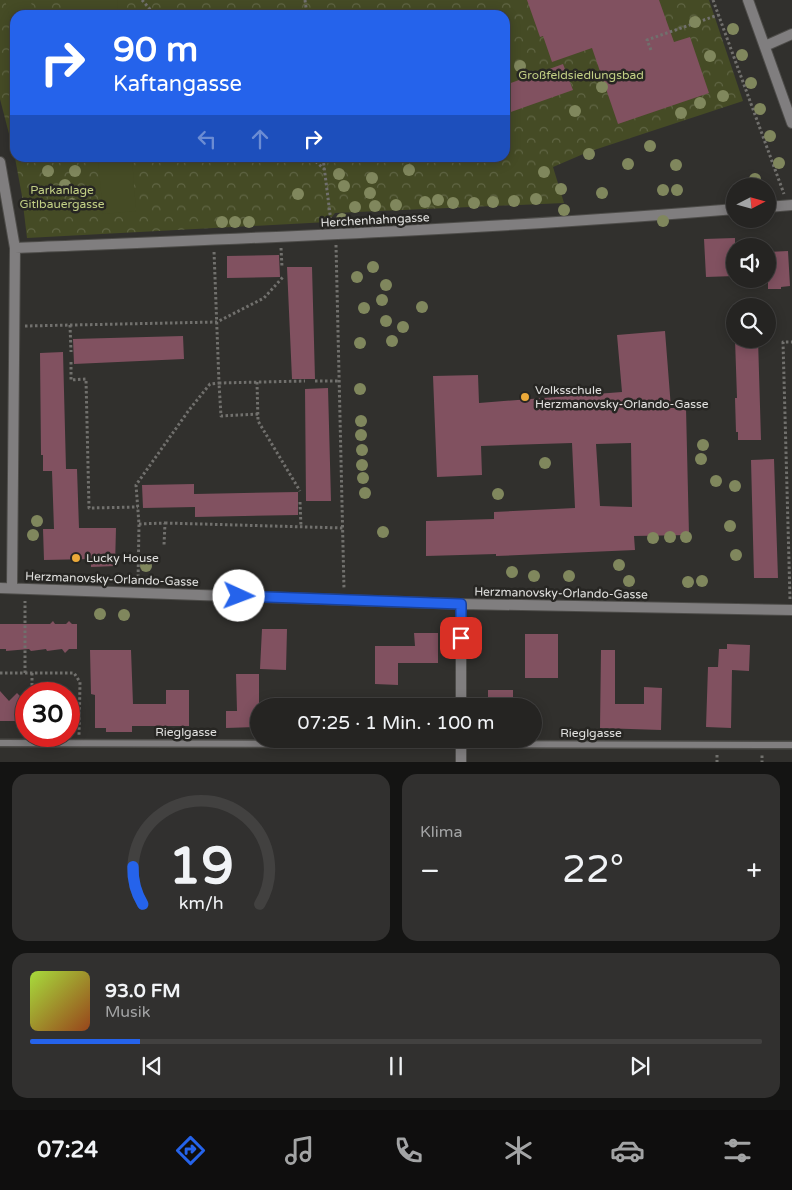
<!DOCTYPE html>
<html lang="de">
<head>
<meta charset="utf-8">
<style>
	:root { --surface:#252422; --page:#31302f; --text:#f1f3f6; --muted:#a3a4a5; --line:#424140; --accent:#2563eb }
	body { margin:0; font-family:"Varela Round",sans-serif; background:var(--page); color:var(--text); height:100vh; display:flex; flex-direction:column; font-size:19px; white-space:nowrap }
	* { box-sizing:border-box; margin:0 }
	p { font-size:16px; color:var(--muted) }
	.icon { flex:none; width:28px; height:28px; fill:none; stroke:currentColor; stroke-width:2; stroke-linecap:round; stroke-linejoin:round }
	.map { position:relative; height:762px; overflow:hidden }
	.panel { display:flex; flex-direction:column; gap:12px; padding:12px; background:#141413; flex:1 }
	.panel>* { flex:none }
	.guide { position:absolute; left:10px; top:10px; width:500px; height:152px; border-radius:15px; box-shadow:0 2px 12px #0003,0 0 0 1px var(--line); background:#2563eb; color:#fff; overflow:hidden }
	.needle { width:32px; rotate:84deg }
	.controls { position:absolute; left:726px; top:178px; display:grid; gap:10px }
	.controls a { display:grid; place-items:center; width:50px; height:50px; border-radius:50%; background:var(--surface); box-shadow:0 2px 12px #0003,0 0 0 1px var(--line); font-size:25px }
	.speed { position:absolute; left:15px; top:682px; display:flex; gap:10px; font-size:25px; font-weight:700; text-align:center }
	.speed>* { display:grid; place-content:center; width:65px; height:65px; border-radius:50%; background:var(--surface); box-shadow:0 2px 12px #0003,0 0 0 1px var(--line); line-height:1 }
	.speed .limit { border:8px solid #d22; background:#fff; color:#111 }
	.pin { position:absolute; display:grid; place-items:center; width:42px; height:42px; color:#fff; margin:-21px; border-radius:10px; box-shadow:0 2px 8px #0006 }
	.me { position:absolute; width:55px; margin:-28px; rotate:92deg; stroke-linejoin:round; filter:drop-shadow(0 0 4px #0008) }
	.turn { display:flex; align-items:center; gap:18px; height:105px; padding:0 20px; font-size:22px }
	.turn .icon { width:65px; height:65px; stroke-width:2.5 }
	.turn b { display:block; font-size:35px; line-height:42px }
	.lanes { display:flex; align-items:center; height:48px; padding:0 20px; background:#0003; justify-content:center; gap:25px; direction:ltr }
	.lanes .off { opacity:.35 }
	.big { font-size:38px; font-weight:600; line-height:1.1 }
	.panel .tile { flex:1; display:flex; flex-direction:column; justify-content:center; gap:8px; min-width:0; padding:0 18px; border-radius:15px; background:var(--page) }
	.panel .dial { align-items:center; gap:0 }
	.dial svg { height:130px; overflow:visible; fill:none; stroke:var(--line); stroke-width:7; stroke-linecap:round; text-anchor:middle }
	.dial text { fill:var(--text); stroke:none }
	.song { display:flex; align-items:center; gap:15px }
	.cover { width:60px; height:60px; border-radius:8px; background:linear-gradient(135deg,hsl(80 70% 55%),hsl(20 70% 35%)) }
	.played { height:5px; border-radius:2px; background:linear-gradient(90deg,var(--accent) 15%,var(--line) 15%) }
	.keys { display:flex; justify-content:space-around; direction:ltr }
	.heat { display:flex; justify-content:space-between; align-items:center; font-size:28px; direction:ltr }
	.panel .tiles { flex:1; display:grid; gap:12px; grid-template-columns:1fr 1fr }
	.tile:last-child { grid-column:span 2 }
	.trip { position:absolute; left:250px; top:698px; width:292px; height:50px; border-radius:25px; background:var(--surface); box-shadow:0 2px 12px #0003,0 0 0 1px var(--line); font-weight:600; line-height:50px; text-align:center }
	.tabs { display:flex; height:80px; justify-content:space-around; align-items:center; background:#0f0e0e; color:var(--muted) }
	.tabs .icon { width:35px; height:35px }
	.tabs .selected { color:var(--accent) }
	.tabs b { font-size:22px; color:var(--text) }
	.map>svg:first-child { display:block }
	.park { fill:url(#park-crowns) }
	.garden { fill:#454b25 }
	.building { fill:#815160; fill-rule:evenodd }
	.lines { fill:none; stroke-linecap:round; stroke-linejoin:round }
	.service-casing { stroke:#4d4c49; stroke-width:9 }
	.minor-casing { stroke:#4d4c49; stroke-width:12 }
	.path { stroke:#71706d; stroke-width:3; stroke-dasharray:2.5 2.5; stroke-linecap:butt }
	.service { stroke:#807e7f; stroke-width:6 }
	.minor { stroke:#807e7f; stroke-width:10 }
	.tree { fill:#80875d }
	.route-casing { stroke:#184099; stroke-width:12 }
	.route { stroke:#2563eb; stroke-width:9 }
	.poi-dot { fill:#eba939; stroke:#272623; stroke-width:2 }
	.labels { text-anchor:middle; stroke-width:5; stroke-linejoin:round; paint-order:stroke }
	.park-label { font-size:12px; fill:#c1ce84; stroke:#272623 }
	.street-label { font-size:12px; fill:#e1e1df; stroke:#272623 }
	.poi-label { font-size:12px; fill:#e1e1df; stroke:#272623; text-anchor:start }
</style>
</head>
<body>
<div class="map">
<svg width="792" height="763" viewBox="0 0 792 763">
	<defs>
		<pattern id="park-crowns" width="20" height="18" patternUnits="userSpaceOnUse" patternTransform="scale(1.25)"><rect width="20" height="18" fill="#454b25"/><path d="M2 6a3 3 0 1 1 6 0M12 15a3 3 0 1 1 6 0" fill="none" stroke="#606544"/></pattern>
	</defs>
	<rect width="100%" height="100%" fill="#31302d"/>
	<!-- park -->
	<path class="park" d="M0 0H709L743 101 588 152 553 167 564 203 335 213 328 222 27 238 22 196 15 158H505V15H15V157L0 99Z"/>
	<!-- garden -->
	<path class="garden" d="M5 0H30L34 11 10 18Z
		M70 0H117L118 15H70Z
		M98 158H132L136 211 103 214Z"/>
	<!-- building -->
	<path class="building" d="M527 0H659L674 42 690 37 709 93 618 124 592 48 552 62 543 36 540 37Z
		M563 64 573 90 505 114V85Z
		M735 238V276L706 277 704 239Z
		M788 251 790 286 781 287V289H768V252Z
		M279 255 280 277 227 278V256Z
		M287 267H312L315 379H292Z
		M665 331 671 408H686L689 535 634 536 635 550 496 556V554L426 556V521L494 519V512L575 508 572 443 481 446 482 475 437 477 433 376 478 375 479 403 622 392 617 335ZM631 443 632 507 600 506 596 444Z
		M183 336 184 359 74 364 73 339Z
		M735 339H758L761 440H738V432H736L735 398H737Z
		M63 352 66 469H77L79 528H116L115 566 91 567V559L44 560 43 529H54L52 471H43V455H41L40 353Z
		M328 388 331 501H306L305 389Z
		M774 459 778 578H754L751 460Z
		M194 484V494L298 492V515L195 517V507L143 508 142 485Z
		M53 621 55 624H66L69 621 72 624H77V649H69L65 653 62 649 47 651 46 649 31 651 29 649 6 651V649H0V624H50Z
		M262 629H287L286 670 260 669Z
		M414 633H438V663H398V685L375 684V646H415Z
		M525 634H558V678H525Z
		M727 644 750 645 749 671 732 670 731 728 706 727 708 667H718L719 649H727Z
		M90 650H131L133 704H166V690H189V726H132V732H106V728H95V695L91 694Z
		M601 650H615V704H644V687L662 688 661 730 600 728Z
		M236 674H259V727L226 728V711H237Z
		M488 690H513V706H488Z
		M0 691 9 701 17 693 20 696H26V728L18 721H0Z"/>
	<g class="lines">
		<defs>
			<path id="service" d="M0 743 792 745"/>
			<path id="minor" d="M748 0 792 123
				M765 46 792 34
				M0 162 15 248 12 587
				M768 207 792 205
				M15 248C255 238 495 229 735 209
				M0 588 461 604 792 610
				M461 604V706
				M461 739V763"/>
		</defs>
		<!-- service casing -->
		<use href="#service" class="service-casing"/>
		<!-- minor casing -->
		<use href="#minor" class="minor-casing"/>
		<!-- path -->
		<path class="path" d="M142 0 155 15
			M305 0 307 15
			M713 0 784 194
			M651 50 647 40 718 15
			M312 158 324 169
			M323 158 331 222
			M336 245 344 589
			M281 248 282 267
			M70 325 71 352
			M25 326 217 322 264 298 283 277
			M71 362V380L86 379 89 508 138 507
			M315 381H339
			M257 382 258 421 300 491
			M258 414 221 416 219 383 305 381
			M300 502 301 527
			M165 523 343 528
			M139 524 165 523 164 545
			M138 582 139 524 136 485 189 410 210 384 219 383 214 251
			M790 599 783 342H792
			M0 673H74L80 682 79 735
			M25 673V601
			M32 673V694
			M717 755V763
			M762 763V755"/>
		<!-- service -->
		<use href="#service" class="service"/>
		<!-- minor -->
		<use href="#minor" class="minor"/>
	</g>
	<!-- trees -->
	<g class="tree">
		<circle cx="695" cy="22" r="6"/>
		<circle cx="733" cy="29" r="6"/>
		<circle cx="742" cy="55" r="6"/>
		<circle cx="710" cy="56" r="6"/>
		<circle cx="520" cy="66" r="6"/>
		<circle cx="751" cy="83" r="6"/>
		<circle cx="602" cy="87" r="6"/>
		<circle cx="723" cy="96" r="6"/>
		<circle cx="700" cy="103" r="6"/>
		<circle cx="760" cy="109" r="6"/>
		<circle cx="575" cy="111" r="6"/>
		<circle cx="681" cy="113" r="6"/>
		<circle cx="770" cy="136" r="6"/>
		<circle cx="650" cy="146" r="6"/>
		<circle cx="589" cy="154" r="6"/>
		<circle cx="779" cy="163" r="6"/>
		<circle cx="628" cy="164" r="6"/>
		<circle cx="676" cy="165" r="6"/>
		<circle cx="409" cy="170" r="6"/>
		<circle cx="48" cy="171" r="6"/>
		<circle cx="75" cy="171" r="6"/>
		<circle cx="544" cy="172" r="6"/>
		<circle cx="339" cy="174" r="6"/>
		<circle cx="372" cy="178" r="6"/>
		<circle cx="755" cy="179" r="6"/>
		<circle cx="65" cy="185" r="6"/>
		<circle cx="344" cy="186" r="6"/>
		<circle cx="561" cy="189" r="6"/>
		<circle cx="663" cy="190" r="6"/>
		<circle cx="677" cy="190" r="6"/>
		<circle cx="370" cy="193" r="6"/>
		<circle cx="602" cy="193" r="6"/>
		<circle cx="298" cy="194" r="6"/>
		<circle cx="536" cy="199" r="6"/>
		<circle cx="438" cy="200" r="6"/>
		<circle cx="514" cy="201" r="6"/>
		<circle cx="425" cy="202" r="6"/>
		<circle cx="493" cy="202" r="6"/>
		<circle cx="453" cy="203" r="6"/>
		<circle cx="474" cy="203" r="6"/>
		<circle cx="72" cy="204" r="6"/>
		<circle cx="396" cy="205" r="6"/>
		<circle cx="375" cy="206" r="6"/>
		<circle cx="355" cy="207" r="6"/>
		<circle cx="564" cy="210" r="6"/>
		<circle cx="342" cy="219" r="6"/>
		<circle cx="663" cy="221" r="6"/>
		<circle cx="222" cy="222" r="6"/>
		<circle cx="235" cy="222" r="6"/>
		<circle cx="249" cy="222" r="6"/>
		<circle cx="373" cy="267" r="6"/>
		<circle cx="357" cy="277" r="6"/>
		<circle cx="386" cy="285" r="6"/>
		<circle cx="382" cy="300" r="6"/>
		<circle cx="422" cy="307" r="6"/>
		<circle cx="364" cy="308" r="6"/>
		<circle cx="386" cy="321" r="6"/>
		<circle cx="403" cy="327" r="6"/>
		<circle cx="392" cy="341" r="6"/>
		<circle cx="360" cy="343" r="6"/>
		<circle cx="360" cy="389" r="6"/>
		<circle cx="361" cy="421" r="6"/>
		<circle cx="361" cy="435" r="6"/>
		<circle cx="703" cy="445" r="6"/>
		<circle cx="362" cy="450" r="6"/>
		<circle cx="701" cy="459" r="6"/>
		<circle cx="545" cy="463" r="6"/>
		<circle cx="362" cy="465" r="6"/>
		<circle cx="363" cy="478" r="6"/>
		<circle cx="716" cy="481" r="6"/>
		<circle cx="735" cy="486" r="6"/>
		<circle cx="365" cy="493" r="6"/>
		<circle cx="498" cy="494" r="6"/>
		<circle cx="37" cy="521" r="6"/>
		<circle cx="730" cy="526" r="6"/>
		<circle cx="383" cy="532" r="6"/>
		<circle cx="33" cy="535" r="6"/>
		<circle cx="670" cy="537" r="6"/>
		<circle cx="686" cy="537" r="6"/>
		<circle cx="653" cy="538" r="6"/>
		<circle cx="736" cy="555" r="6"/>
		<circle cx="619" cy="565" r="6"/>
		<circle cx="146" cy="566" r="6"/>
		<circle cx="512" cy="572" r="6"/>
		<circle cx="534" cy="576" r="6"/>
		<circle cx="569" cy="576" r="6"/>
		<circle cx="629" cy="581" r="6"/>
		<circle cx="702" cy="581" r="6"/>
		<circle cx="688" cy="582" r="6"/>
		<circle cx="100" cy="614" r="6"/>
		<circle cx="124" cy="615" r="6"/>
	</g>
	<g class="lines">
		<defs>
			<path id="route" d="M239 596 461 604V638"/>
		</defs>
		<!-- route casing -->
		<use href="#route" class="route-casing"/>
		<!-- route -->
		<use href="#route" class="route"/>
	</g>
	<!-- markers -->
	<g class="poi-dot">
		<circle cx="525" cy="397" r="5"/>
		<circle cx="76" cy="558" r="5"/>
	</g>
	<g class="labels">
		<!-- park labels -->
		<g class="park-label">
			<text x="581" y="79">Großfeldsiedlungsbad</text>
			<text x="62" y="194">Parkanlage<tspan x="62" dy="14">Gitlbauergasse</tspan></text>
		</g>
		<!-- street labels -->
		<g class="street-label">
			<text transform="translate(375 220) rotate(-3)" y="4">Herchenhahngasse</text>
			<text transform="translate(112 579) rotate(2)" y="4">Herzmanovsky-Orlando-Gasse</text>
			<text transform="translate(561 593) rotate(1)" y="4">Herzmanovsky-Orlando-Gasse</text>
			<text x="186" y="736">Rieglgasse</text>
			<text x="591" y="737">Rieglgasse</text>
		</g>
		<!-- poi labels -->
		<g class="poi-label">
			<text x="535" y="394">Volksschule<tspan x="535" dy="14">Herzmanovsky-Orlando-Gasse</tspan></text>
			<text x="86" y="562">Lucky House</text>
		</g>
	</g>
</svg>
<div class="controls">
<a><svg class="needle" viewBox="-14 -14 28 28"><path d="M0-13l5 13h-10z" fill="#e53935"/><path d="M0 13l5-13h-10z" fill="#a3a4a5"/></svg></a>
<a><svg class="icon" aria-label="sound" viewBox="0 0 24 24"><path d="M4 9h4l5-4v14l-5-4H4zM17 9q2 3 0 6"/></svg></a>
<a><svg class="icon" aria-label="search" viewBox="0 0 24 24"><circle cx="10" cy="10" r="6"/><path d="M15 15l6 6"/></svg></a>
</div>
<div class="speed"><div class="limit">30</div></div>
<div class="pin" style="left:461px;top:638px;background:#d93025"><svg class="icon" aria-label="arrive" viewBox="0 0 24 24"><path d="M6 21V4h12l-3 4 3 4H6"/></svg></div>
<svg class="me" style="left:239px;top:596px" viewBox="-20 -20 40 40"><circle r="19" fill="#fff"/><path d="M0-13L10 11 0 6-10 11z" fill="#2563eb"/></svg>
<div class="trip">07:25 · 1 Min. · 100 m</div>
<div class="guide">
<div class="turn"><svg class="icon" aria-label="right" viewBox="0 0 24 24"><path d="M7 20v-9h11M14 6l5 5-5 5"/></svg><div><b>90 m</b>Kaftangasse</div></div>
<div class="lanes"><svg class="icon off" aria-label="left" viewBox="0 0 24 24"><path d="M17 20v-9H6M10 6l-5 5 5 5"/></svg><svg class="icon off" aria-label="ahead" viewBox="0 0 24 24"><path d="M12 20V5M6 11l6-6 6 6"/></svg><svg class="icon" aria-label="right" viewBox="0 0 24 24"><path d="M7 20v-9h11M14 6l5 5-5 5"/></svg></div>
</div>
</div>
<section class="panel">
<div class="tiles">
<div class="tile dial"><svg viewBox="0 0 100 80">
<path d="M14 69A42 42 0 1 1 86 69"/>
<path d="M14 69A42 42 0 0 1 8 46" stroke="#2563eb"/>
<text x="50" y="56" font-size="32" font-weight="700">19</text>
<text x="50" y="72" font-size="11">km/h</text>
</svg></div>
<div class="tile"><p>Klima</p>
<div class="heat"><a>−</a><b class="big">22°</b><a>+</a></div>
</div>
<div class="tile">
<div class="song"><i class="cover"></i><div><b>93.0 FM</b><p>Musik</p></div></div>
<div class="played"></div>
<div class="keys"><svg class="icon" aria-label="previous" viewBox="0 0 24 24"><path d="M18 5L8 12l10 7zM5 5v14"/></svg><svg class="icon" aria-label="pause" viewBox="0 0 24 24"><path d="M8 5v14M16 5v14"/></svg><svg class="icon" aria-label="next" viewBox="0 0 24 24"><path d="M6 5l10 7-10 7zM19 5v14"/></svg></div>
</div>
</div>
</section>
<nav class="tabs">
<b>07:24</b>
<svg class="icon selected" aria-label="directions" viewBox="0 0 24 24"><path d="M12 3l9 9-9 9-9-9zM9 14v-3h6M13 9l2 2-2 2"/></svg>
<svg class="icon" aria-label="music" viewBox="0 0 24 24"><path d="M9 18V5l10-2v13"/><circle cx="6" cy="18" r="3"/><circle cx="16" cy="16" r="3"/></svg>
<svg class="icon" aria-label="phone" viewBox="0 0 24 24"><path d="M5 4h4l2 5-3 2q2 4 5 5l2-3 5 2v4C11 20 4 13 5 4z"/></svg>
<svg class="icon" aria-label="climate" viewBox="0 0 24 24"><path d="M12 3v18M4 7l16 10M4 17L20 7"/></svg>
<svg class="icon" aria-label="car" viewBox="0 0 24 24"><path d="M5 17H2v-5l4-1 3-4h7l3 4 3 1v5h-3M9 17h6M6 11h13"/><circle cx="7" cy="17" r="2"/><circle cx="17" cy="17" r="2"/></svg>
<svg class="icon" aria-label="filters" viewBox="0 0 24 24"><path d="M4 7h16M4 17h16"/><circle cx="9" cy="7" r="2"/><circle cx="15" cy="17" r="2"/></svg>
</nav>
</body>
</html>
